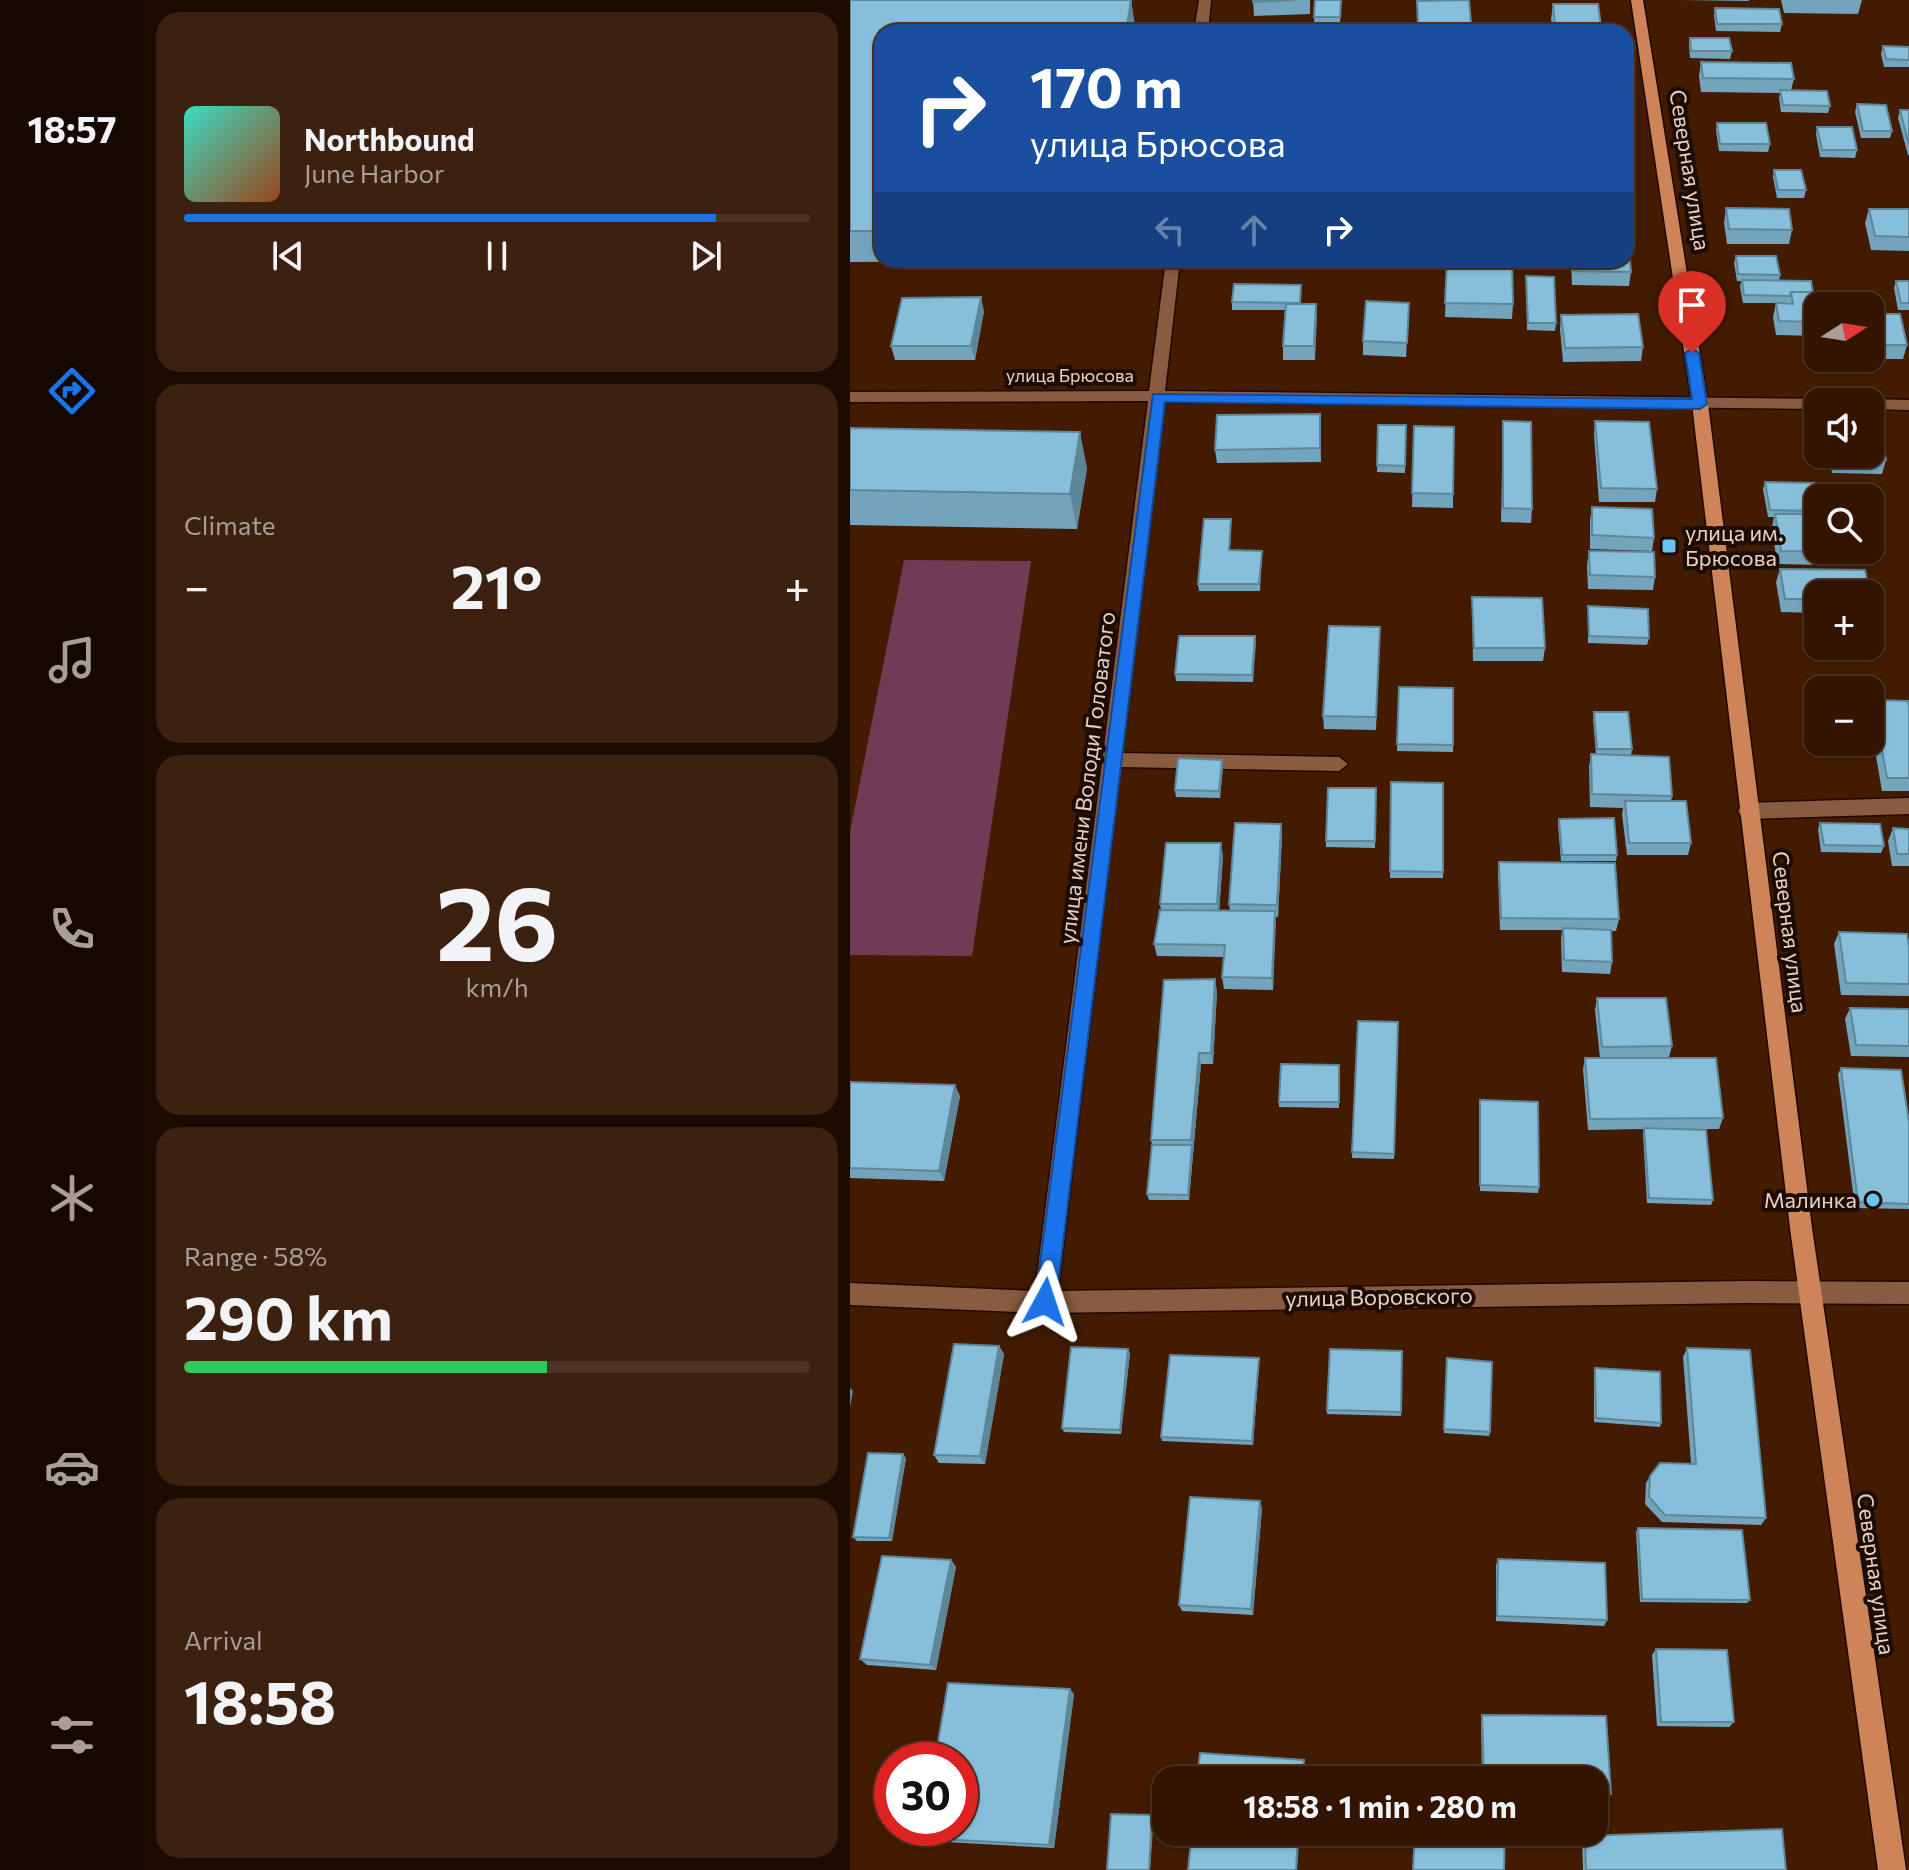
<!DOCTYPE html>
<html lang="en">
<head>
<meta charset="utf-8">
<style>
	:root { --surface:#321401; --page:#3d2110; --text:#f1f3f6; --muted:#a89e99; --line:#4d3323; --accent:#1a73e8 }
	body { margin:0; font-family:Commissioner,sans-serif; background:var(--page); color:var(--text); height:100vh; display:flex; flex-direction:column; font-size:30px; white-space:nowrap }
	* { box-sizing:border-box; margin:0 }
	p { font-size:26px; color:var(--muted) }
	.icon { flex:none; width:44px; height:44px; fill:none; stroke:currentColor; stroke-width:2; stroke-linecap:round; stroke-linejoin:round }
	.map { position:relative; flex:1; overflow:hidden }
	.sheet { display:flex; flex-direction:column; gap:12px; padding:12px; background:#1c0b01; width:706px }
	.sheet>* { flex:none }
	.top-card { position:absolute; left:24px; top:24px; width:760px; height:244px; border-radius:24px; box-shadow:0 2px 6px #0004,0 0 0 2px var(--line); background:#1a4fa0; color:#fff; overflow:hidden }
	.needle { width:52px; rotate:78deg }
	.controls { position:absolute; left:954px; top:292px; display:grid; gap:16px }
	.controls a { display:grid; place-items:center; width:80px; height:80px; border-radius:16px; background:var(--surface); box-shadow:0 2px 6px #0004,0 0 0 2px var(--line); font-size:40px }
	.speed { position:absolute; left:24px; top:1742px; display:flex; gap:16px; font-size:40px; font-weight:700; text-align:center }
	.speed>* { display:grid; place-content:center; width:104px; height:104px; border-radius:50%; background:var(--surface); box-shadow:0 2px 6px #0004,0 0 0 2px var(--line); line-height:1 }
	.speed .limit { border:12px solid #d22; background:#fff; color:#111 }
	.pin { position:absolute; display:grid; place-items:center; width:68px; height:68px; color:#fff; margin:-82px -34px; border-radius:50% 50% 50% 0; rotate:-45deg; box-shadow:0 0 8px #0007 }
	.pin .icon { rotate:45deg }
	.me { position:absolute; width:88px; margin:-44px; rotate:5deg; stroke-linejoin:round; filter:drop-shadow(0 0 6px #0008) }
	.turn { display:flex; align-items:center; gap:28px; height:168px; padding:0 24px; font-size:36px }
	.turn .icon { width:104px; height:104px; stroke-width:2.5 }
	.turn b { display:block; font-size:56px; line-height:68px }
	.lanes { display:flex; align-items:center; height:76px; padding:0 24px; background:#0003; justify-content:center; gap:40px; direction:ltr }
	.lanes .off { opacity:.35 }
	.big { font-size:60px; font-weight:700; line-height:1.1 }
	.sheet .tile { flex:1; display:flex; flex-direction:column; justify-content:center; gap:12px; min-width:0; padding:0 28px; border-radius:24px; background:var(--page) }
	.sheet .dial { align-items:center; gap:0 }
	.dial b { font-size:104px; line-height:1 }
	.song { display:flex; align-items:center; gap:24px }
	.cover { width:96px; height:96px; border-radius:12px; background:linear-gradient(135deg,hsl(170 70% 55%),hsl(20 70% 35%)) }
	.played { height:8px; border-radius:4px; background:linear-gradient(90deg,var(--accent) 85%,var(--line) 85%) }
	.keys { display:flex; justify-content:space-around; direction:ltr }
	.heat { display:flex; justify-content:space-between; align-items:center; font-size:44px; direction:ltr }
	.charge { height:12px; border-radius:6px; background:linear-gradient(90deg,#34c759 58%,var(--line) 0) }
	.trip { position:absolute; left:302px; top:1766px; width:456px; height:80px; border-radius:24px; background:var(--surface); box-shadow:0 2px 6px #0004,0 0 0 2px var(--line); font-weight:700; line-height:80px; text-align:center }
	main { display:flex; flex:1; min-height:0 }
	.tab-bar { display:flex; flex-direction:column; width:144px; justify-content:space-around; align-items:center; background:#140800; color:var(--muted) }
	.tab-bar .icon { width:56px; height:56px }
	.tab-bar .selected { color:var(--accent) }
	.tab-bar b { font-size:36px; color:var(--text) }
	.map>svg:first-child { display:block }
	.green { fill:#723b55 }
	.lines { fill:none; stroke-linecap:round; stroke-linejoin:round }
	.minor-casing { stroke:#230700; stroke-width:3 }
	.major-casing { stroke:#230700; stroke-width:3 }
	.minor { fill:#895c42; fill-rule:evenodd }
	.major { fill:#cd8458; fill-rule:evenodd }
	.wall { fill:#74a4bc }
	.shaded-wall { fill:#5e8699 }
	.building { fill:#87bfdb; stroke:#5e8699; stroke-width:2 }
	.route { fill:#1a73e8; stroke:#114b97; stroke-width:2 }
	.poi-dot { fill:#67c4f0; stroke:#1d0c03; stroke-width:3 }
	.labels { text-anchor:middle; stroke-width:8; stroke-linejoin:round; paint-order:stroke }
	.far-street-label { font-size:18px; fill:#ead0c2; stroke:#1d0c03 }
	.street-label { font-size:22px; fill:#ead0c2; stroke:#1d0c03 }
	.poi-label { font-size:22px; fill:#ead0c2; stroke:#1d0c03; text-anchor:start }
</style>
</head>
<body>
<main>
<nav class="tab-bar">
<b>18:57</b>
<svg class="icon selected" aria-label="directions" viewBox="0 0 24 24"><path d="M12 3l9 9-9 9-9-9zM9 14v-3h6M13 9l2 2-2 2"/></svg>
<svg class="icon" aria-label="music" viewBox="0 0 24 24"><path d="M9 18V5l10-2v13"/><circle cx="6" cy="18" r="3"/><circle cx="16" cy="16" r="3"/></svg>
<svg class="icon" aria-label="phone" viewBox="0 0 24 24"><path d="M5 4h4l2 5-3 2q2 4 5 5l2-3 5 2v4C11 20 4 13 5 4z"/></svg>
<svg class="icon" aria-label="climate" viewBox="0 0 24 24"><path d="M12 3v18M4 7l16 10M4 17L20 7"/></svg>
<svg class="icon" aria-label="car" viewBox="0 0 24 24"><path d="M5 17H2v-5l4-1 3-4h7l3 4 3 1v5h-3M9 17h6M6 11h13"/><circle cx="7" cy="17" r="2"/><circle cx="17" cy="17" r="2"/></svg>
<svg class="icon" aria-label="filters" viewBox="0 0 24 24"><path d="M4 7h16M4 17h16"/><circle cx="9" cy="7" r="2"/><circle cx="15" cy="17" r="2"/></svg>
</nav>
<section class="sheet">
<div class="tile">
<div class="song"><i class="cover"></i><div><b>Northbound</b><p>June Harbor</p></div></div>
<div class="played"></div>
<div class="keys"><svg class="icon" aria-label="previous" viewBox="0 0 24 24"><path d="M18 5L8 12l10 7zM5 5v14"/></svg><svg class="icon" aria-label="pause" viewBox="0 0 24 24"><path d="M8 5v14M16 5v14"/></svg><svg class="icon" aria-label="next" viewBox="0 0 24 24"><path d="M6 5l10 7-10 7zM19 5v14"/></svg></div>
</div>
<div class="tile"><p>Climate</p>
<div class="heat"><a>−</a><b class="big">21°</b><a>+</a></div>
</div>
<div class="tile dial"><b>26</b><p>km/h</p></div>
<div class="tile"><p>Range · 58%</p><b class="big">290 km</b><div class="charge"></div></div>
<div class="tile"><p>Arrival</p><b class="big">18:58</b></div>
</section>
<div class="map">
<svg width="1059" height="1870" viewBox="0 0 1059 1870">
	<rect width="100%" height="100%" fill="#421b01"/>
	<!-- green -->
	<path class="green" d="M54 560 181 561 122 956 0 955V832Z"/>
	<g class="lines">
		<defs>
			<path id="minor" d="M349 0H361L358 32H344Z
				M316 260H330L315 391 968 399 975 402H968V409L314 402 272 753 489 757 498 764 489 771 270 767 208 1291 897 1281 1059 1282V1304L897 1303 195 1313 0 1305V1283L185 1291 298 401 0 402V392L299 391Z
				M1020 399 1059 400V410L1020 409V402H1013Z
				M1059 798V814L898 819 891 816 888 811 891 806 898 803Z"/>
			<path id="major" d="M781 0H793L858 404 962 1228 1056 1870H1028L940 1228 842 404Z"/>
		</defs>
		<!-- minor casing -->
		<use href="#minor" class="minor-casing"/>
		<!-- major casing -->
		<use href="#major" class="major-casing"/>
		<!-- minor -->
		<use href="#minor" class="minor"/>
		<!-- major -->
		<use href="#major" class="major"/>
	</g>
	<!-- wall -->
	<path class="wall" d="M0 0H281L285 27 32 32V260L256 261 0 262Z
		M403 0H460V14L404 16Z
		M465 0H491L490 24H464Z
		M831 0H899V1Z
		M931 0H1012L1008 14 934 13Z
		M567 1 621 23V32H568Z
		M703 4 751 26 750 32H703L701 19Z
		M865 8 932 24 930 32 866 31 864 16Z
		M840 38 882 51 880 59 840 58 839 45Z
		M1033 46 1059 47V67H1034L1031 54Z
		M851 62 944 79 941 90 980 106 978 113 931 112 929 98 930 93 851 92 849 76Z
		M1007 104 1042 131 1040 138H1011L1005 112Z
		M1050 110H1059V155H1058L1048 118Z
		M867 123 920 144 918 152 869 151 866 130Z
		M967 127 1007 150 1005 158 970 157 966 134Z
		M924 170 956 190 954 198H927L923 177Z
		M776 205 781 234 779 246 781 272 779 286 722 285 721 260H776Z
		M876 208 942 230 939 244H877L874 223Z
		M1019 209H1059V251L1021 250 1015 223Z
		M886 256 930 275 929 281 963 292 968 306V336L926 335 923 317 926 303H939H893L890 287 891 281H887L884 263Z
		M597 260 663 304 662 319 595 317Z
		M676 276 706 323 705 331 677 330Z
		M1046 281H1059V310H1048L1044 288Z
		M451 285 450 304H466L465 360H433V346L435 310H382V302Z
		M1006 301H1033L1035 314H1050L1057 345 1053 359H1011L1020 358V306H1004Z
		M559 303 556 357 513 355V341Z
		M134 311 125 360H45L41 346Z
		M711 315 793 347 791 361 713 362 710 329Z
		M470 414 471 462 367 463 365 450Z
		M653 421 682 509 681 523 651 522Z
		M745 421 807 489 805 502H749L744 435Z
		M528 425H556L555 473 527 472Z
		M564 426 603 494V508L562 507Z
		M0 428 237 468 227 529 0 525Z
		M979 454H1020L1036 460 1032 474 982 473Z
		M915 482 968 498V550L1021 552 1016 566 927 564 922 527 924 517H918L913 489Z
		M742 507 804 538 802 551 740 549V520Z
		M381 526 380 550 412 551 410 591H349L348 584Z
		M739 551 805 577 803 590 738 589 737 565Z
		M930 569 968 594V613L931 612 926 582Z
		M622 597 695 648 693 661H623Z
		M738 606 799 638 797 645 738 643Z
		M530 627 526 730 474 729 473 716Z
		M405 636 403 682 326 681 325 674Z
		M549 687 603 688V752L547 751Z
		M1023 700 1059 707V791H1032L1020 721V709Z
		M965 710H968V742H1018V746L1016 752 968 751 963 716Z
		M744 712 782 749 781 756 822 796 821 801 841 843 838 855H777L772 814 773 808 740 807 739 767 741 754 746 755 743 719Z
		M373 766 370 798 326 797 325 790Z
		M541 782 593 783V878H540Z
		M526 788 525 848 476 847V841Z
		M709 819 767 855 766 861H711L708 825Z
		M970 823 1034 846 1031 853 971 852 968 829Z
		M431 824 432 836 428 917H425L423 990 374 989 372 977 374 957 307 956 304 944 311 910 310 904 373 856 369 911H380L379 904Z
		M1043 828 1059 829V866H1042L1038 841Z
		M649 862 769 919 766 931H761L762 962 760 974 712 972 711 940 712 930H650L648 874Z
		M989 932 1059 947V996L991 995 984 944Z
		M367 991 363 1064H351L339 1200H299L297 1194 302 1145 301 1140Z
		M747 998 822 1046 819 1057 750 1058 745 1010Z
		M1000 1008 1059 1009V1057L1001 1056 995 1019Z
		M508 1021 548 1022 544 1159 502 1158Z
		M735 1058 873 1118 869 1129H821L863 1200 861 1205 797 1203 793 1134 794 1129 738 1130 733 1069Z
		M489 1065V1108L429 1107V1102Z
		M991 1068 1059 1122V1209L1005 1208 988 1074Z
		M0 1082 110 1096 94 1181 0 1178Z
		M629 1106 689 1187 688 1193 630 1191Z
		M149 1346 154 1354 135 1464 89 1463 84 1455Z
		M837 1348 916 1518 911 1525 812 1522 795 1504 796 1483 800 1476 841 1463 833 1357Z
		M552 1351 551 1416 477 1414V1410Z
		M280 1353 271 1434 214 1432 212 1428Z
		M409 1358V1363L403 1445 312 1441 311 1437Z
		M597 1358 640 1432 639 1436 594 1433Z
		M745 1368 811 1423 810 1427 744 1422V1372Z
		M56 1458 42 1541H7L3 1537Z
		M412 1508 403 1615 332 1611 329 1605Z
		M788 1528 900 1600 897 1603 790 1602 786 1532Z
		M648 1559 757 1620 754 1626 646 1621V1565Z
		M101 1560 106 1567 86 1670 17 1665 10 1659Z
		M806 1649 884 1722 879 1727 807 1726 802 1655Z
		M224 1694 204 1848 78 1841 71 1838Z
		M632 1715 756 1716 761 1794 758 1797H744V1780H632L631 1719Z
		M735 1836 936 1870H733L732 1839Z"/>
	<!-- shaded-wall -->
	<path class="shaded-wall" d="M281 0 285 27 284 32H276Z
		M131 297 134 311 125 360 121 346Z
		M466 304 467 318 465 360 464 346Z
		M230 432 237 468 227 529 220 494Z
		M405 636 406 643 403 682 402 675Z
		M372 760 373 766 370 798 369 791Z
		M431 824 432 836 428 917 427 905Z
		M371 843 373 856 369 916 367 904Z
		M425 911 426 923 423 990 422 978Z
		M365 979 367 991 363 1064 361 1053Z
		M349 1053 351 1064 339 1200 338 1195 342 1145 341 1140Z
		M105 1085 110 1096 94 1181 89 1171Z
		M149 1346 154 1354 135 1464 130 1456Z
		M278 1349 280 1353 271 1434 270 1430Z
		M409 1358V1363L403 1445 402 1441Z
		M0 1388 3 1391 0 1407Z
		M53 1454 56 1458 42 1541 39 1538Z
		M410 1501 412 1508 403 1615 401 1609Z
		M101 1560 106 1567 86 1670 80 1665Z
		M220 1689 224 1694 204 1848 199 1845Z
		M302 1815 304 1816 300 1870H299Z
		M448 1832H450L447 1870H446Z"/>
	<!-- building -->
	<path class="building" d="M0 0H281L276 32H32V231H0Z
		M403 0H445L403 2Z
		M465 0H491L490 17H464Z
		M619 0 621 23 568 24 567 1Z
		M703 4H748L751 26H705Z
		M865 8 929 9 932 24H867Z
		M840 38H879L882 51H841Z
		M1033 46 1059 47V60L1036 59Z
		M851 62 941 63 944 79 853 78Z
		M930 90 977 91 980 106 933 105Z
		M1007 104 1036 105 1042 131H1013Z
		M1050 110H1059V145Z
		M867 123H916L920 144H870Z
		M967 127H1002L1007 150H972Z
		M924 170H951L956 190H928Z
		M776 205H777L781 234H776Z
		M876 208 939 209 942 230 879 229Z
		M1019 209H1059V237L1025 236Z
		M776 239H778L781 272 724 271 723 260H776Z
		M886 256H926L930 275 888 274Z
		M597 260 662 261 663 304 595 303Z
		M676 276 704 277 706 323H678Z
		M892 280 961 281 963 292H941L940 296 894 295Z
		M1046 281H1059V303H1051Z
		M384 284 451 285 450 303 382 302Z
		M941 292H993L996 306H968V322L929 321 926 303 943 304Z
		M131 297 121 346H41L52 298Z
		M516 301 559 303 557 343 513 341Z
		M1006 301H1033L1035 314H1050L1057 345H1020V306H1007Z
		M436 304H466L464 346H433Z
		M788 314 793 347 715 348 711 315Z
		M470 414V448L365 450 367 415Z
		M653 421 681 422 682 509 653 508Z
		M745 421 799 422 807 489 751 488Z
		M528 425H556L555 466 527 465Z
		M1020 425H1029L1036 460 986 459 985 454H1020Z
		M564 426 604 427 603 494 562 493Z
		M0 428 230 432 220 494 0 490Z
		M915 482 967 483 970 498H968V511L920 510Z
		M742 507 802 509 804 538 742 535Z
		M925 514H968V550H1020V548L1021 552 931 551Z
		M354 519H381L379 550 412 551 409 584H348Z
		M739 551 804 552 805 577 740 575Z
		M930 569 1015 570 1020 594H968V599H935Z
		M622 597 692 598 695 648H624Z
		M738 606 798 609 799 638 739 636Z
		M479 626 530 627 526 717 473 716Z
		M329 636H405L402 675 325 674Z
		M549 687 603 688V745L547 744Z
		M1023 700 1058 701 1059 707V778H1037Z
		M965 710H968V727Z
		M744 712H778L782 749H747Z
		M970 742H1018V746L971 745Z
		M741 754 819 757 822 796 742 794Z
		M328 758 372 760 369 791 325 790Z
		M541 782 593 783V872L540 871Z
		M478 788H526L525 841H476Z
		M775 801H836L841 843H779Z
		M764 818 767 855H712L709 819Z
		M385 823 431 824 427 905 379 904Z
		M970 823 1030 824 1034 846 974 845Z
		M1043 828 1059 829V854H1047Z
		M316 843H371L367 904H310Z
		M649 862 765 863 769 919 651 918Z
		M310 910 425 911 422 978 372 977 375 945 304 944Z
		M713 928 761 930 762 962 714 960Z
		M989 932 1057 934 1059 947V984L996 983Z
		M365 979 361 1053H349L341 1140H301L314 980Z
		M747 998H816L822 1046 752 1047Z
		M1000 1008 1059 1009V1046L1006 1045Z
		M508 1021 548 1022 544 1154 502 1152Z
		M735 1058H866L873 1118 740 1119Z
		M431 1064 489 1065V1102H429Z
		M991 1068 1051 1070 1059 1122V1204L1008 1202Z
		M0 1082 105 1085 89 1171 0 1168Z
		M630 1100 688 1102 689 1187 630 1185Z
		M794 1128 856 1130 863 1200 799 1198Z
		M302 1145H342L338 1195 297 1194Z
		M104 1344 149 1346 130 1456 84 1455Z
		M221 1347 278 1349 270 1430 212 1428Z
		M837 1348 900 1350 916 1518 815 1515 799 1497 800 1476 810 1463 846 1464Z
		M480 1349 552 1351 551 1412 477 1410Z
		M320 1355 409 1358 402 1441 311 1437Z
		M597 1358 642 1362 640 1432 594 1429Z
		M745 1368 810 1372 811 1423 746 1418Z
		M18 1453 53 1454 39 1538 3 1537Z
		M340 1497 410 1501 401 1609 329 1605Z
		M788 1528 892 1530 900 1600 792 1599Z
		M32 1556 101 1560 80 1665 10 1659Z
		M648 1559 755 1563 757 1620 647 1616Z
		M806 1649 877 1650 884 1722H811Z
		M98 1683 220 1689 199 1845 71 1838 73 1828H110V1760H85Z
		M632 1715 756 1716 761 1794 744 1793V1780H634Z
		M350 1753 454 1760 452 1780H347Z
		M261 1814 302 1815 299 1870H257Z
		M932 1829 936 1870H736L735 1836Z
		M342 1832H448L446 1870H338Z
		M565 1832H655L654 1870H563Z"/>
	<!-- route -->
	<path class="route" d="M842 349 849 353 857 404 850 409 315 402 206 1302 203 1309 195 1311 188 1309 185 1302 303 394 842 399 835 353Z"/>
	<!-- markers -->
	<g class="poi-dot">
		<rect x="811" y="538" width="16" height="16" rx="4"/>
		<circle cx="1023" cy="1200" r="8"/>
	</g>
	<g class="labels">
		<!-- far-street labels -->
		<g class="far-street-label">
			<text x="220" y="382">улица Брюсова</text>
		</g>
		<!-- street labels -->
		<g class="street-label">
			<text transform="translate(840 170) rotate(81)" y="8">Северная улица</text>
			<text transform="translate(237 778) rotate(-83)" y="8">улица имени Володи Головатого</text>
			<text transform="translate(940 932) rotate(83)" y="8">Северная улица</text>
			<text transform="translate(529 1297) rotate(-1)" y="8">улица Воровского</text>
			<text transform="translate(1026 1574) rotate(82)" y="8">Северная улица</text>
		</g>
		<!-- poi labels -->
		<g class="poi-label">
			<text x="835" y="541">улица им.<tspan x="835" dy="25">Брюсова</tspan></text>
			<text x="1007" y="1208" text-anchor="end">Малинка</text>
		</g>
	</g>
</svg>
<div class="controls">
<a><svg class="needle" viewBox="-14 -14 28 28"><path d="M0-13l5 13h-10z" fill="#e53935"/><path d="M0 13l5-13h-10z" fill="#a89e99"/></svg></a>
<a><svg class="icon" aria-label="sound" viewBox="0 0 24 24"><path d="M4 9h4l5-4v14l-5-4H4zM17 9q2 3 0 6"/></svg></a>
<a><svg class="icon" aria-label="search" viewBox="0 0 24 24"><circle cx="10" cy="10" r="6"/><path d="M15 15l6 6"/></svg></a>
<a>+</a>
<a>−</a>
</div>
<div class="speed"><div class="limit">30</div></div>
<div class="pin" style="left:842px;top:353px;background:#d93025"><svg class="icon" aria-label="arrive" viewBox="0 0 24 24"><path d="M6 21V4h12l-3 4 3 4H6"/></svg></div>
<svg class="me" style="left:195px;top:1302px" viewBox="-20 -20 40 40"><path d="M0-17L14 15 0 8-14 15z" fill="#1a73e8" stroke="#fff" stroke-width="4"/></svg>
<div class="trip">18:58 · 1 min · 280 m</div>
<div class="top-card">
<div class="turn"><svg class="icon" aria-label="right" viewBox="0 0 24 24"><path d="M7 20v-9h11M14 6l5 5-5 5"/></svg><div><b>170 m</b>улица Брюсова</div></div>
<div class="lanes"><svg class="icon off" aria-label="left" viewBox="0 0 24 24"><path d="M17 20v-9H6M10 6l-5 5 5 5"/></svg><svg class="icon off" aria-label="ahead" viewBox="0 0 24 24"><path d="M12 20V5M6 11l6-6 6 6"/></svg><svg class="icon" aria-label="right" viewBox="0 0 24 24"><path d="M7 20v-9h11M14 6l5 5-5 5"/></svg></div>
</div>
</div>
</main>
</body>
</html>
